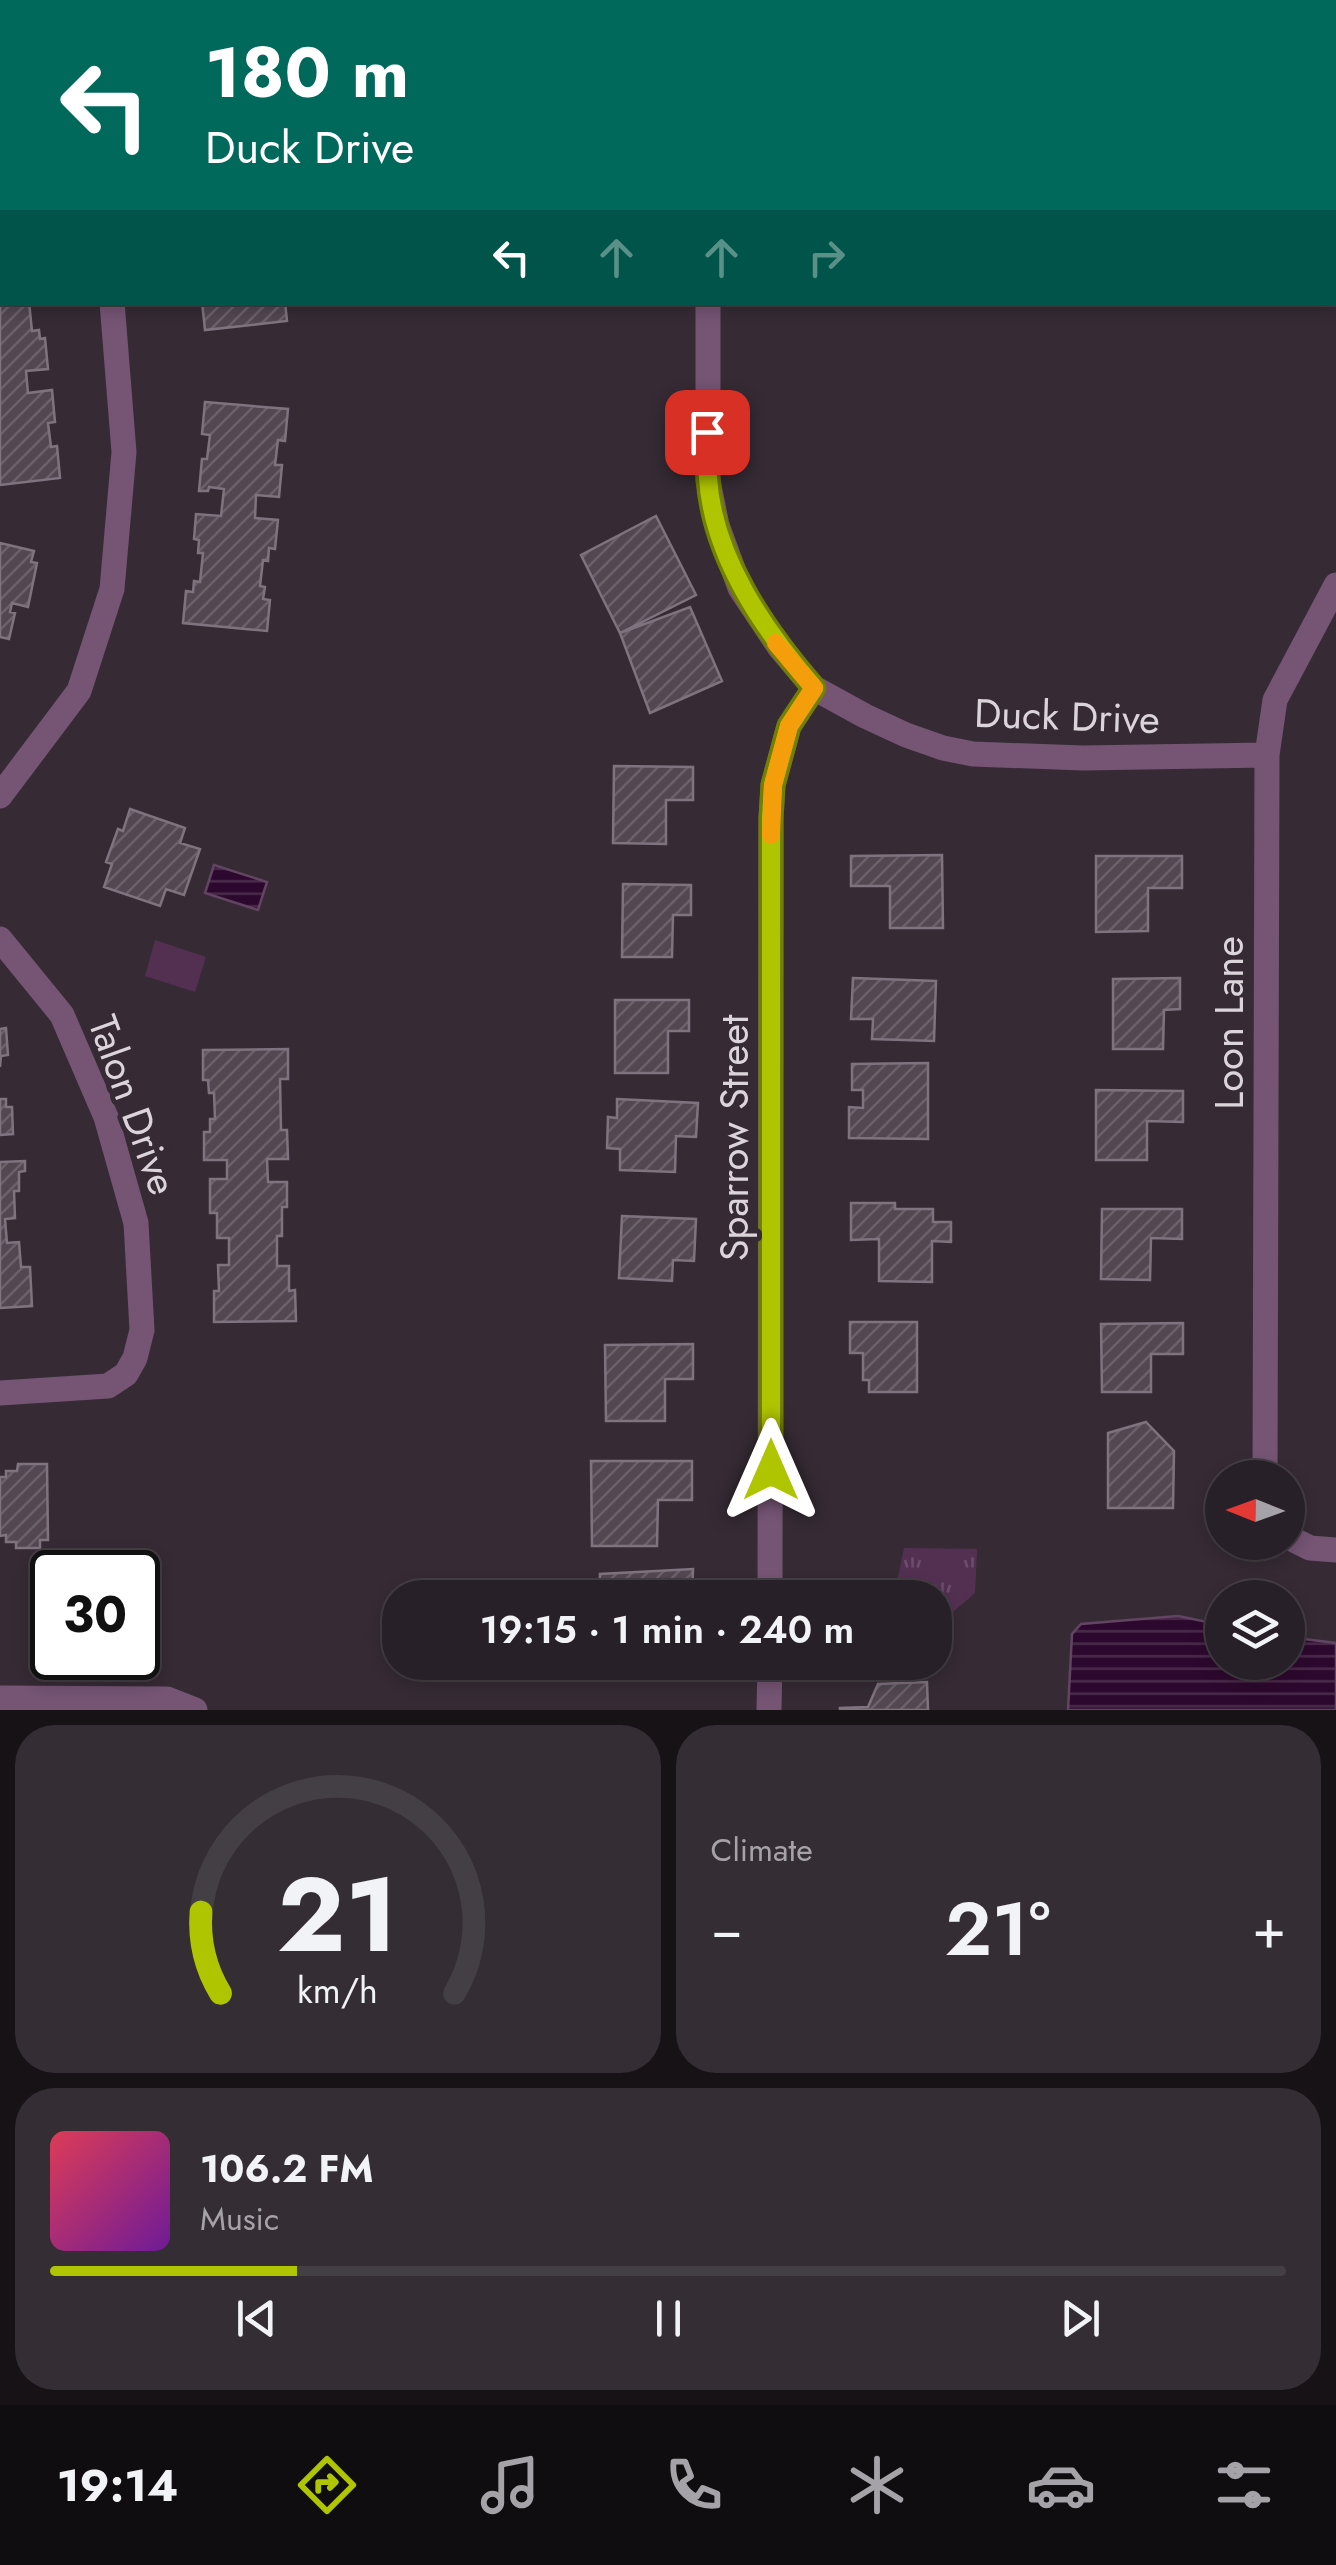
<!DOCTYPE html>
<html lang="en">
<head>
<meta charset="utf-8">
<style>
	:root { --surface:#282028; --page:#342d34; --text:#f1f3f6; --muted:#a5a3a8; --line:#443e45; --accent:#b0c502 }
	body { margin:0; font-family:Jost,sans-serif; background:var(--page); color:var(--text); height:100vh; display:flex; flex-direction:column; font-size:38px; white-space:nowrap }
	* { box-sizing:border-box; margin:0 }
	p { font-size:32px; color:var(--muted) }
	.icon { flex:none; width:55px; height:55px; fill:none; stroke:currentColor; stroke-width:2; stroke-linecap:round; stroke-linejoin:round }
	.map { position:relative; height:1710px; overflow:hidden }
	.sheet { display:flex; flex-direction:column; gap:15px; padding:15px; background:#161216; flex:1 }
	.sheet>* { flex:none }
	.banner { position:absolute; left:0px; top:0px; width:1338px; height:305px; box-shadow:0 5px 15px #0003,0 0 0 2px var(--line); background:#00695c; color:#fff; overflow:hidden }
	.needle { width:65px; rotate:271deg }
	.controls { position:absolute; left:1205px; top:1460px; display:grid; gap:20px }
	.controls a { display:grid; place-items:center; width:100px; height:100px; border-radius:50%; background:var(--surface); box-shadow:0 5px 15px #0003,0 0 0 2px var(--line); font-size:50px }
	.speed { position:absolute; left:30px; top:1550px; display:flex; gap:20px; font-size:50px; font-weight:700; text-align:center }
	.speed>* { display:grid; place-content:center; width:130px; height:130px; border-radius:50%; background:var(--surface); box-shadow:0 5px 15px #0003,0 0 0 2px var(--line); line-height:1 }
	.speed .limit { border:5px solid #111; border-radius:15px; background:#fff; color:#111 }
	.pin { position:absolute; display:grid; place-items:center; width:85px; height:85px; color:#fff; margin:-42px; border-radius:20px; box-shadow:0 5px 15px #0006 }
	.me { position:absolute; width:110px; margin:-55px; rotate:0deg; stroke-linejoin:round; filter:drop-shadow(0 0 8px #0008) }
	.turn { display:flex; align-items:center; gap:35px; height:210px; padding:0 40px; font-size:45px }
	.turn .icon { width:130px; height:130px; stroke-width:2.5 }
	.turn b { display:block; font-size:70px; line-height:85px }
	.lanes { display:flex; align-items:center; height:95px; padding:0 40px; background:#0003; justify-content:center; gap:50px; direction:ltr }
	.lanes .off { opacity:.35 }
	.big { font-size:75px; font-weight:600; line-height:1.1 }
	.sheet .widget { flex:1; display:flex; flex-direction:column; justify-content:center; gap:15px; min-width:0; padding:0 35px; border-radius:40px; background:var(--page) }
	.sheet .dial { align-items:center; gap:0 }
	.dial svg { height:260px; overflow:visible; fill:none; stroke:var(--line); stroke-width:7; stroke-linecap:round; text-anchor:middle }
	.dial text { fill:var(--text); stroke:none }
	.song { display:flex; align-items:center; gap:30px }
	.cover { width:120px; height:120px; border-radius:15px; background:linear-gradient(135deg,hsl(350 70% 55%),hsl(280 70% 35%)) }
	.played { height:10px; border-radius:5px; background:linear-gradient(90deg,var(--accent) 20%,var(--line) 20%) }
	.keys { display:flex; justify-content:space-around; direction:ltr }
	.heat { display:flex; justify-content:space-between; align-items:center; font-size:55px; direction:ltr }
	.sheet .tiles { flex:1; display:grid; gap:15px; grid-template-columns:1fr 1fr }
	.widget:last-child { grid-column:span 2 }
	.trip { position:absolute; left:382px; top:1580px; width:570px; height:100px; border-radius:40px; background:var(--surface); box-shadow:0 5px 15px #0003,0 0 0 2px var(--line); font-weight:600; line-height:100px; text-align:center }
	.tabs { display:flex; height:160px; justify-content:space-around; align-items:center; background:#100d10; color:var(--muted) }
	.tabs .icon { width:70px; height:70px }
	.tabs .current { color:var(--accent) }
	.tabs b { font-size:45px; color:var(--text) }
	.map>svg:first-child { display:block }
	.grass { fill:#533052 }
	.park { fill:url(#park-tufts) }
	.water { fill:url(#water-rules); stroke:#614562; stroke-width:2.5 }
	.building { fill:url(#building-hatch); stroke:#7f737f; stroke-width:2.5 }
	.lines { fill:none; stroke-linecap:round; stroke-linejoin:round }
	.street { stroke:#755474; stroke-width:25 }
	.route-casing { stroke:#728001; stroke-width:25 }
	.route { stroke:#b0c502; stroke-width:18 }
	.slow { stroke:#f59e0b; stroke-width:18 }
	.labels { text-anchor:middle; stroke-width:10; stroke-linejoin:round; paint-order:stroke }
	.street-label { font-size:40px; fill:#dbd4db; stroke:#362b35 }
</style>
</head>
<body>
<div class="map">
<svg width="1336" height="1710" viewBox="0 0 1336 1710">
	<defs>
		<pattern id="park-tufts" width="24" height="20" patternUnits="userSpaceOnUse" patternTransform="scale(2.5)"><rect width="24" height="20" fill="#533052"/><path d="M3 7l-1-3M5 7V3M7 7l1-3M15 17l-1-3M17 17v-4M19 17l1-3" fill="none" stroke="#6b4d6a"/></pattern>
		<pattern id="water-rules" width="6" height="5" patternUnits="userSpaceOnUse" patternTransform="scale(2.5)"><rect width="6" height="5" fill="#2d082e"/><path d="M0 2.5h6" fill="none" stroke="#4b2b4c"/></pattern>
		<pattern id="building-hatch" width="6" height="6" patternUnits="userSpaceOnUse" patternTransform="scale(2.5)"><rect width="6" height="6" fill="#534752"/><path d="M-1 1l2-2M0 6l6-6M5 7l2-2" fill="none" stroke="#6b616a"/></pattern>
	</defs>
	<rect width="100%" height="100%" fill="#362b35"/>
	<!-- grass -->
	<path class="grass" d="M155 940 206 957 195 992 145 976Z"/>
	<!-- park -->
	<path class="park" d="M904 1548 977 1549 975 1593 940 1623 935 1622V1598L894 1597Z"/>
	<!-- water -->
	<path class="water" d="M214 865 267 882 258 910 205 893Z
		M1178 1616 1222 1625V1662H1288V1637L1336 1643V1710H1068L1072 1634 1081 1624Z"/>
	<!-- building -->
	<path class="building" d="M0 0H49V2H2V186H0Z
		M194 0H278V2H194Z
		M0 263H2V302H29L32 331 39 330 40 339 45 338 48 369 26 371 28 393 52 390 55 422 48 423 51 447 57 446 60 478 0 485Z
		M202 302H285L287 321 205 330Z
		M205 402 288 409 285 441 278 440 275 465H282L279 497 256 495 255 518 278 520 275 549 269 548 268 561 263 560 260 586 265 587 263 599 270 600 267 631 183 623 186 591 193 592 194 581 200 582 203 553H198L199 540 194 539 196 514 221 516 224 489 209 487 208 491H199L202 459H207L210 435 202 434Z
		M656 516 696 595 620 633 581 555Z
		M0 543 34 551 31 562 37 563 28 607 12 603 10 612 15 613 9 639 0 637Z
		M690 607 722 681 650 713 620 633Z
		M614 766 693 767V800H666V844L613 843Z
		M130 809 185 828 180 843 200 849 184 895 166 889 160 906 104 887 112 864 106 862 118 829 123 831Z
		M942 855 943 928H890V886H851V856Z
		M1096 856H1182V888H1148V931L1096 932Z
		M623 884 691 885V915H673L672 957H622Z
		M853 978 936 981 934 1041 872 1039 873 1019H851Z
		M1180 978V1009L1164 1010 1163 1049H1113V979Z
		M615 1000H689V1031H668V1073H615Z
		M6 1028 8 1055 1 1056 0 1067V1029Z
		M288 1049V1079H280L281 1130H287L288 1159H267L268 1182H287V1207H282V1236H277V1266H289V1291L295 1290 296 1321 214 1322V1291H219L218 1265H229V1238H217V1213H210V1179H227V1160H204V1132H210V1119H215L214 1093H209L208 1080H203V1050Z
		M928 1063V1139L849 1138V1107L863 1108V1090H852V1064Z
		M1096 1090 1183 1091V1122L1147 1121V1160H1096Z
		M0 1099H6V1107H12L13 1134 0 1135Z
		M617 1099 698 1103 696 1137 676 1136 675 1172 620 1170V1149L607 1148 608 1117 617 1118Z
		M25 1161V1171L19 1172V1191H14L15 1218 5 1219 7 1243 19 1242 21 1267H30L32 1306 0 1308V1162Z
		M851 1203H895V1209H933V1222H951V1242L932 1241V1282L879 1281V1239L851 1240Z
		M1102 1209H1182V1239L1151 1238 1150 1280 1101 1279Z
		M622 1216 696 1219 694 1261 673 1260 672 1281 619 1278Z
		M850 1322H917V1392H869V1380H863V1353H850Z
		M1183 1323V1354H1151V1392H1102L1101 1324Z
		M693 1344V1379H665V1421H606L605 1345Z
		M1146 1422 1174 1451 1173 1508H1108V1433Z
		M591 1461H692V1500H658L657 1546H592Z
		M18 1464H47L48 1540H40V1548H16V1542H6V1535L0 1536V1477H6V1471H17Z
		M693 1569 692 1598H599L600 1574Z
		M927 1682 928 1710H840V1708L868 1707 878 1684Z"/>
	<g class="lines">
		<!-- street -->
		<path class="street" d="M708 0V2
			M1065 0V2
			M117 2V0
			M1335 290H1336
			M708 302V481L717 525 740 588 780 648 814 688 865 716 906 735 943 748 973 754 1083 758 1267 755
			M0 796 79 691 112 589 124 452 112 302
			M0 939 62 1015 106 1117 136 1223 142 1330 135 1358 126 1374 108 1386 0 1393
			M1265 1478 1267 755 1275 700 1336 585
			M1288 1537 1310 1548 1336 1550
			M770 1598 771 818 773 785 789 726 814 688
			M0 1698 167 1699 195 1710
			M769 1710 770 1662"/>
	</g>
	<g class="lines">
		<defs>
			<path id="route" d="M707 432C707 447 707 463 708 478 713 557 764 630 814 688L789 726 773 785 771 818V1470"/>
		</defs>
		<!-- route casing -->
		<use href="#route" class="route-casing"/>
		<!-- route -->
		<use href="#route" class="route"/>
		<!-- slow -->
		<path class="slow" d="M771 835 773 785 789 726 814 688 776 643"/>
	</g>
	<g class="labels">
		<!-- street labels -->
		<g class="street-label">
			<text transform="translate(1067 716) rotate(2)" y="14">Duck Drive</text>
			<text transform="translate(1229 1023) rotate(-90)" y="14">Loon Lane</text>
			<text transform="translate(133 1105) rotate(70)" y="14">Talon Drive</text>
			<text transform="translate(734 1138) rotate(-90)" y="14">Sparrow Street</text>
		</g>
	</g>
</svg>
<div class="controls">
<a><svg class="needle" viewBox="-14 -14 28 28"><path d="M0-13l5 13h-10z" fill="#e53935"/><path d="M0 13l5-13h-10z" fill="#a5a3a8"/></svg></a>
<a><svg class="icon" aria-label="layers" viewBox="0 0 24 24"><path d="M12 4l9 5-9 5-9-5zM3 14l9 5 9-5"/></svg></a>
</div>
<div class="speed"><div class="limit">30</div></div>
<div class="pin" style="left:707px;top:432px;background:#d93025"><svg class="icon" aria-label="arrive" viewBox="0 0 24 24"><path d="M6 21V4h12l-3 4 3 4H6"/></svg></div>
<svg class="me" style="left:771px;top:1470px" viewBox="-20 -20 40 40"><path d="M0-17L14 15 0 8-14 15z" fill="#b0c502" stroke="#fff" stroke-width="4"/></svg>
<div class="trip">19:15 · 1 min · 240 m</div>
<div class="banner">
<div class="turn"><svg class="icon" aria-label="left" viewBox="0 0 24 24"><path d="M17 20v-9H6M10 6l-5 5 5 5"/></svg><div><b>180 m</b>Duck Drive</div></div>
<div class="lanes"><svg class="icon" aria-label="left" viewBox="0 0 24 24"><path d="M17 20v-9H6M10 6l-5 5 5 5"/></svg><svg class="icon off" aria-label="ahead" viewBox="0 0 24 24"><path d="M12 20V5M6 11l6-6 6 6"/></svg><svg class="icon off" aria-label="ahead" viewBox="0 0 24 24"><path d="M12 20V5M6 11l6-6 6 6"/></svg><svg class="icon off" aria-label="right" viewBox="0 0 24 24"><path d="M7 20v-9h11M14 6l5 5-5 5"/></svg></div>
</div>
</div>
<section class="sheet">
<div class="tiles">
<div class="widget dial"><svg viewBox="0 0 100 80">
<path d="M14 69A42 42 0 1 1 86 69"/>
<path d="M14 69A42 42 0 0 1 8 44" stroke="#b0c502"/>
<text x="50" y="56" font-size="32" font-weight="700">21</text>
<text x="50" y="72" font-size="11">km/h</text>
</svg></div>
<div class="widget"><p>Climate</p>
<div class="heat"><a>−</a><b class="big">21°</b><a>+</a></div>
</div>
<div class="widget">
<div class="song"><i class="cover"></i><div><b>106.2 FM</b><p>Music</p></div></div>
<div class="played"></div>
<div class="keys"><svg class="icon" aria-label="previous" viewBox="0 0 24 24"><path d="M18 5L8 12l10 7zM5 5v14"/></svg><svg class="icon" aria-label="pause" viewBox="0 0 24 24"><path d="M8 5v14M16 5v14"/></svg><svg class="icon" aria-label="next" viewBox="0 0 24 24"><path d="M6 5l10 7-10 7zM19 5v14"/></svg></div>
</div>
</div>
</section>
<nav class="tabs">
<b>19:14</b>
<svg class="icon current" aria-label="directions" viewBox="0 0 24 24"><path d="M12 3l9 9-9 9-9-9zM9 14v-3h6M13 9l2 2-2 2"/></svg>
<svg class="icon" aria-label="music" viewBox="0 0 24 24"><path d="M9 18V5l10-2v13"/><circle cx="6" cy="18" r="3"/><circle cx="16" cy="16" r="3"/></svg>
<svg class="icon" aria-label="phone" viewBox="0 0 24 24"><path d="M5 4h4l2 5-3 2q2 4 5 5l2-3 5 2v4C11 20 4 13 5 4z"/></svg>
<svg class="icon" aria-label="climate" viewBox="0 0 24 24"><path d="M12 3v18M4 7l16 10M4 17L20 7"/></svg>
<svg class="icon" aria-label="car" viewBox="0 0 24 24"><path d="M5 17H2v-5l4-1 3-4h7l3 4 3 1v5h-3M9 17h6M6 11h13"/><circle cx="7" cy="17" r="2"/><circle cx="17" cy="17" r="2"/></svg>
<svg class="icon" aria-label="filters" viewBox="0 0 24 24"><path d="M4 7h16M4 17h16"/><circle cx="9" cy="7" r="2"/><circle cx="15" cy="17" r="2"/></svg>
</nav>
</body>
</html>
